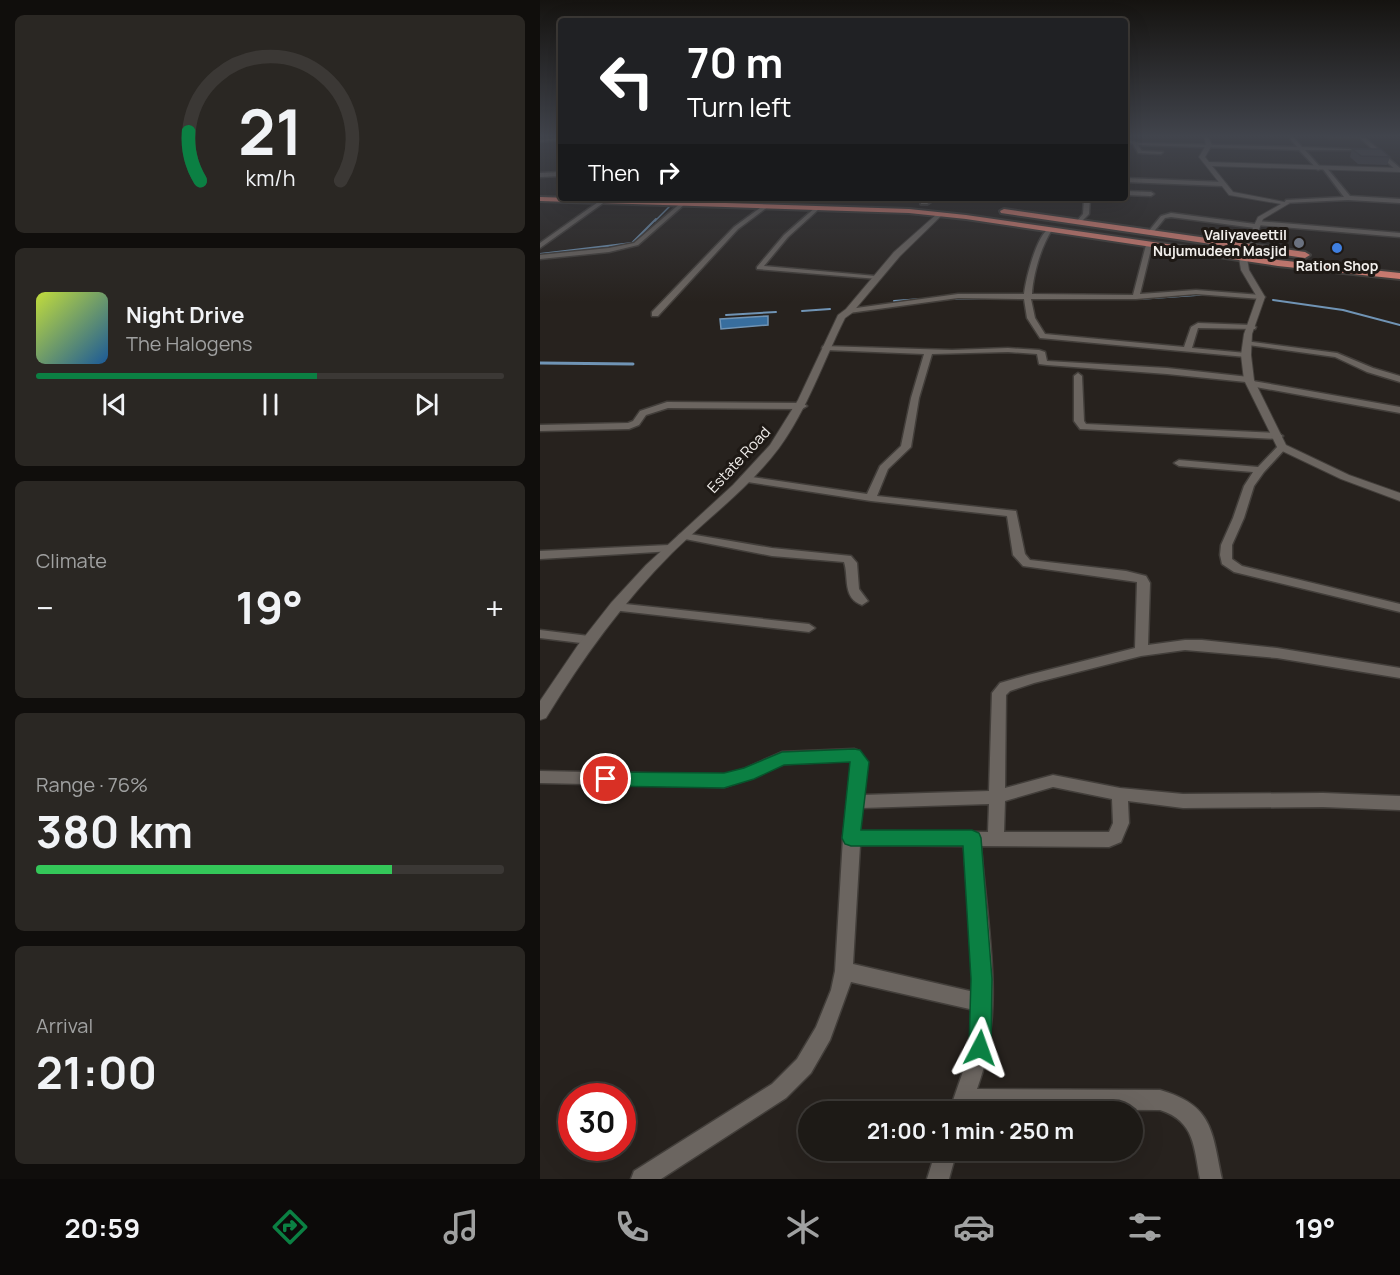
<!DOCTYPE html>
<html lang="en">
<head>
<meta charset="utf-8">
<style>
	:root { --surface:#1d1a16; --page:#2a2723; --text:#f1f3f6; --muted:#a0a1a1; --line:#3b3835; --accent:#0b8043 }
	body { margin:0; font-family:Manrope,sans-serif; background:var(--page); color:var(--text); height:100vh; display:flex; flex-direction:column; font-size:22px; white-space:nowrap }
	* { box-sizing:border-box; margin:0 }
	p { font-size:20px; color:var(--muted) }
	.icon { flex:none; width:33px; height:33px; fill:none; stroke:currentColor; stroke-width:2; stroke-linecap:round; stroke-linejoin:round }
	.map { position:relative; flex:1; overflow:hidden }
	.sheet { display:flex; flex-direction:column; gap:15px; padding:15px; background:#100e0c; width:540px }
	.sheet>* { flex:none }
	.hud { position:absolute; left:18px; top:18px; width:570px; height:183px; border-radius:6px; box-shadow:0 6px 24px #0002,0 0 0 2px var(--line); background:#202124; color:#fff; overflow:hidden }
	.speed { position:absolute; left:18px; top:1083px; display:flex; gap:12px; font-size:30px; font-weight:700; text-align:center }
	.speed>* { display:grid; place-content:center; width:78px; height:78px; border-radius:50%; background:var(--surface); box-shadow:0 6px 24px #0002,0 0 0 2px var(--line); line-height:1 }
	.speed .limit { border:9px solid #d22; background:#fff; color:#111 }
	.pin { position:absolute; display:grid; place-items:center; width:51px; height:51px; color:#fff; margin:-26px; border:3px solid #fff; border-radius:50%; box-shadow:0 2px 6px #0007 }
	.me { position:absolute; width:66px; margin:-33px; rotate:4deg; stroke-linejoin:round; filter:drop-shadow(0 0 4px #0008) }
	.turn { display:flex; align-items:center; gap:21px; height:126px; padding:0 30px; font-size:27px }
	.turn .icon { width:78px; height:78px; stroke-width:2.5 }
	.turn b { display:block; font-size:42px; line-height:51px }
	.then { display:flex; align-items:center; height:57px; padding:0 30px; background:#0003; gap:12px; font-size:22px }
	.big { font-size:45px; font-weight:700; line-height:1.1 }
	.sheet .widget { flex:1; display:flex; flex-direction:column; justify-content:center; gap:9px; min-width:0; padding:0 21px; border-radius:9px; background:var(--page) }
	.sheet .dial { align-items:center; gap:0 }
	.dial svg { height:156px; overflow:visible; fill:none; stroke:var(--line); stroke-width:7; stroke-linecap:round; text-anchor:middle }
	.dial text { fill:var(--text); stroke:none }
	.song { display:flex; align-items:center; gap:18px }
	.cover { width:72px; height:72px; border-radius:9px; background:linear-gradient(135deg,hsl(70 70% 55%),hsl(210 70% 35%)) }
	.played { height:6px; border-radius:3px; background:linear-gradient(90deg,var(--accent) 60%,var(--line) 60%) }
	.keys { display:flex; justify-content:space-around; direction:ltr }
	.heat { display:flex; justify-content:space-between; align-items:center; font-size:33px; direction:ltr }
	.charge { height:9px; border-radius:4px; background:linear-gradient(90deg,#34c759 76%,var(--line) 0) }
	.trip { position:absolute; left:258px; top:1101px; width:345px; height:60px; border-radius:30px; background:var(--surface); box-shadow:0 6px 24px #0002,0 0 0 2px var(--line); font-weight:700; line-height:60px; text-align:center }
	.tab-bar { display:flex; height:96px; justify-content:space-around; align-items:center; background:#0c0a09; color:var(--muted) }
	.tab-bar .icon { width:42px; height:42px }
	.tab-bar .selected { color:var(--accent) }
	.tab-bar b { font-size:27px; color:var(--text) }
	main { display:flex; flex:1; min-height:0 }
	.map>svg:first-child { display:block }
	.water { fill:#386e9e; stroke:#7094b5; stroke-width:1.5 }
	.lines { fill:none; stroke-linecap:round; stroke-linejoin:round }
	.stream-far2 { stroke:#7094b5; stroke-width:1.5 }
	.stream-far1 { stroke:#7094b5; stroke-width:2 }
	.stream { stroke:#7094b5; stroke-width:3 }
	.minor-casing { stroke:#423e3a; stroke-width:3 }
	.tertiary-casing { stroke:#423e3a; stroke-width:2 }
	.secondary-casing { stroke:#423e3a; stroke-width:4 }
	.trunk-casing { stroke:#423e3a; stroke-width:4 }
	.minor { fill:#6b6560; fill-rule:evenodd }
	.tertiary { fill:#6b6560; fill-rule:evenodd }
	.secondary { fill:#6b6560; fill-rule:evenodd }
	.trunk { fill:#e28476; fill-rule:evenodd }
	.wall { fill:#3f3d42 }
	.building { fill:#49474d; stroke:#333236; stroke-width:1.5 }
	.route { fill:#0b8043; stroke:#07532c; stroke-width:1.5 }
	.worship-dot { fill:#6b7280; stroke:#1e1915; stroke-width:2 }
	.shop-dot { fill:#3f7fe0; stroke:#1e1915; stroke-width:2 }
	.labels { text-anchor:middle; stroke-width:6; stroke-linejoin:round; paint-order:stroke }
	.far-poi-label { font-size:14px; font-weight:bold; fill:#f1eeeb; stroke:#1e1915; text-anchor:end }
	.street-label { font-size:15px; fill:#f1eeeb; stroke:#1e1915 }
</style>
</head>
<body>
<main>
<section class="sheet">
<div class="widget dial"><svg viewBox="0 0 100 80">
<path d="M14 69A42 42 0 1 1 86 69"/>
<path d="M14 69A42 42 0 0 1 8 44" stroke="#0b8043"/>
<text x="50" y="56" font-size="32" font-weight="700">21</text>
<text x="50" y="72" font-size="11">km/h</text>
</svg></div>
<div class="widget">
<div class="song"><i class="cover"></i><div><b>Night Drive</b><p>The Halogens</p></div></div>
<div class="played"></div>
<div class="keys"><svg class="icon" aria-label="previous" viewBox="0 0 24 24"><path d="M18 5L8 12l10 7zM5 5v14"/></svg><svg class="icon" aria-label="pause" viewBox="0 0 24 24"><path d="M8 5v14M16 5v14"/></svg><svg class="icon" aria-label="next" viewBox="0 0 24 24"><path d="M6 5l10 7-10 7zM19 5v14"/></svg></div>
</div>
<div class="widget"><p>Climate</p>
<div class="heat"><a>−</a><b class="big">19°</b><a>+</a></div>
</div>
<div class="widget"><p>Range · 76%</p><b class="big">380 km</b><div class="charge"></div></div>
<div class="widget"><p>Arrival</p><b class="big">21:00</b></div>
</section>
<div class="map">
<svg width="860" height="1179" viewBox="0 0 860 1179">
	<rect width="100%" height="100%" fill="#27221e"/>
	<!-- water -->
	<path class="water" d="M228 316V325L181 329 180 319Z"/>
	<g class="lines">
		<!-- stream-far2 -->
		<path class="stream-far2" d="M115 221 129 207"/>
		<!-- stream-far1 -->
		<path class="stream-far1" d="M0 254 92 243 116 219
			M407 299 451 298
			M598 299 671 294
			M733 300 803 310 860 325
			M354 301 382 299
			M262 311 290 309
			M186 315 236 312"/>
		<!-- stream -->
		<path class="stream" d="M0 363 93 364"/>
		<defs>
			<path id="minor" d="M749 137H753L762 147 831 150H765L781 168 778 170 759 150 598 145 602 151 623 152 621 154 598 153 593 144 585 141V139L600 143 757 147Z
				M787 137H824L860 168V171H857L820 138H789Z
				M21 138V140L0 142V140Z
				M786 167 810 196 860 199V203L808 200 744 203 746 200 804 197 783 169Z
				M21 172V176L0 177V173Z
				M585 178 683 182 686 184 683 186 585 182Z
				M585 191 611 192 614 194 611 196 585 195Z
				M544 198H550L549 214 539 224 536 222 543 214Z
				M61 200 66 201 0 248V243Z
				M143 201 145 204 98 245 69 252 0 259V255L69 248 94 243Z
				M224 205 229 206 198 229 118 316H112V312L194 227Z
				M277 206 279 209 248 237 224 266 336 276 339 278 338 279 217 269V267L244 235Z
				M631 213 715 224 717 221 860 233V237L717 225 715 228 631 217 625 218 612 234H608V232L621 216Z
				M509 228 512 230C501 246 493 275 492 294L593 295 606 245 609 243 612 245 600 294 656 290 721 295 725 297 721 299 656 294 596 299H491L495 318 505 334 644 347 651 327 658 323 712 325 716 327 715 329 658 328 652 348 706 353 710 355 706 357 500 338 487 318 484 299 418 298 309 313 305 311 309 309 418 294H484C486 278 496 237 509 228Z
				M705 341 797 353 833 368 860 376V382L827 372 795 357 708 345H705Z
				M283 346 412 350 468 348 499 350 505 352 507 361 627 368 709 377 712 378 713 381 860 407V413L710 386 706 382 627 374 507 365 499 364 497 354 468 352 392 354 379 398 371 447 348 469 337 496 476 511 485 554 490 560 586 571 606 576 610 583 608 645 645 640H662L737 648 860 668V678L737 658 645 650 601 656 494 683 470 691 466 695 465 788 513 775 580 788 643 794 783 793 860 796V810L783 807 643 808 588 801 589 823 581 842 569 847 441 846C447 927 466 1010 437 1089L620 1090C673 1105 672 1131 682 1179H660C654 1148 655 1121 620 1110L430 1109 429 1112H409L429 1054 434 1010 311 982 290 1040 271 1073 246 1098 121 1179H91L94 1171 232 1084 257 1059 276 1027 291 990 295 971 303 838 312 763 310 761H305L244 764 213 778 184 787 0 783V771L184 775 204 769 242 752 314 749 319 751 327 762 323 795 449 791 452 693 460 683 488 675 595 648 597 582 483 566 473 555 467 516 331 501 201 481V477L205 476 327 494 340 466 361 446 371 398 384 354 286 350 282 348ZM513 787 572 799 573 823 569 832H464L465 801ZM449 804 448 832 320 831 321 808ZM320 845 424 846 434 992 313 964Z
				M538 373 542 376 544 421 546 424 738 433 743 436 738 439 540 429 534 421V376Z
				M127 402 262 403 267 406 262 409 128 408 106 415 99 425 89 429 0 431V425L88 423 93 421 100 411Z
				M742 444 747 447 724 472 714 486 704 518 692 545V559L702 566 860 604V612L694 572 682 564 680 555 681 545 693 518 704 486 713 472 639 466 634 463 639 460 718 467 739 445Z
				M144 533 232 548 311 556 317 563 319 589 328 601 322 605C302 598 309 577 304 562L232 556 140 538 138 536 140 534Z
				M129 545 135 549 133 551 0 559V551Z
				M76 603 269 624 275 628 269 632 72 610 70 607Z
				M0 630 49 636 54 637 55 640 54 643 49 644 0 638Z
				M396 1150H417L409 1179H387Z"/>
			<path id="tertiary" d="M664 137H668L672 145 665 157 669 162 860 168V172L672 166 693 192 750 203 723 219 712 247 708 249 704 247 718 217 741 204 689 195 659 157 666 145Z
				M398 213 403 214 360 256 312 313 305 318C283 362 268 408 239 448 209 488 168 518 132 553 83 602 42 659 6 718L0 720V701L38 645 71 603 106 565 193 485 230 445 258 400 298 315 306 309 354 252Z
				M703 256 707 258 709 270 725 297 712 334 711 355 714 380 746 445 809 475 860 493V501L801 479 738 449 704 380 701 355 704 334 717 297 701 270 699 258Z"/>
			<path id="secondary" d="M386 198H396L387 204H381V200Z"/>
			<path id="trunk" d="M0 197 369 209 426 215 738 260 860 273V279L738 266 426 219 369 213 0 201Z
				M464 209 765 252 770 255 765 258 461 213 460 211Z"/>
		</defs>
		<!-- minor casing -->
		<use href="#minor" class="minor-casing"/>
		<!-- tertiary casing -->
		<use href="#tertiary" class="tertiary-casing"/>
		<!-- secondary casing -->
		<use href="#secondary" class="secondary-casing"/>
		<!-- trunk casing -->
		<use href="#trunk" class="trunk-casing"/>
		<!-- minor -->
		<use href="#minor" class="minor"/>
		<!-- tertiary -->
		<use href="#tertiary" class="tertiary"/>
		<!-- secondary -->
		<use href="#secondary" class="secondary"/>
		<!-- trunk -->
		<use href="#trunk" class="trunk"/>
	</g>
	<!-- wall -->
	<path class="wall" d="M812 149 850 157 847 165 818 164 810 157Z"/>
	<!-- building -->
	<path class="building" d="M812 149H841L850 157 821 156Z"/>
	<!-- sky -->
	<linearGradient id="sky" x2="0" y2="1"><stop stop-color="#151310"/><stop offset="0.45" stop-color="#41444c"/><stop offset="1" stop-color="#41444c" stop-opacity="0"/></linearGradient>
	<rect width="860" height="302" fill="url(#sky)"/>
	<!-- route -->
	<path class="route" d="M314 749 320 750 329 762 321 830H432L439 833 441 838 452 979 451 1048 448 1056 440 1059 432 1056 429 1048 431 979 423 846H311L305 844 302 838 310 762 244 765 214 779 184 788 66 786 60 784 58 779 60 774 66 772 184 773 204 768 242 752Z"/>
	<!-- markers -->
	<circle class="worship-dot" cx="759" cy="243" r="6"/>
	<circle class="shop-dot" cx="797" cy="248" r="6"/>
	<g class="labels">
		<!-- far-poi labels -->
		<g class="far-poi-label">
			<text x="747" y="240">Valiyaveettil<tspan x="747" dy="16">Nujumudeen Masjid</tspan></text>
			<text x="797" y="271" text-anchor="middle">Ration Shop</text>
		</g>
		<!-- street labels -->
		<g class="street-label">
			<text transform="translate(199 460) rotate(-47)" y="5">Estate Road</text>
		</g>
	</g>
</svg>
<div class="speed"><div class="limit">30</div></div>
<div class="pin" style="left:66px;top:779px;background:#d93025"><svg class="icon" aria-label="arrive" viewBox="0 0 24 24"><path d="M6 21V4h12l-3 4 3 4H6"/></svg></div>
<svg class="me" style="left:440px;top:1048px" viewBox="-20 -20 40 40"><path d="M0-17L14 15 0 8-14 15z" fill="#0b8043" stroke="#fff" stroke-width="4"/></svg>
<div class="trip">21:00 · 1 min · 250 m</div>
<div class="hud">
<div class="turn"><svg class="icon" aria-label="left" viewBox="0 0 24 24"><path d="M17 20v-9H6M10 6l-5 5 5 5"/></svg><div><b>70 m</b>Turn left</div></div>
<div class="then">Then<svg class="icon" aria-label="right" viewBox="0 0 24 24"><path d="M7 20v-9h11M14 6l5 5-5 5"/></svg></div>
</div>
</div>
</main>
<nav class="tab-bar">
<b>20:59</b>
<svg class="icon selected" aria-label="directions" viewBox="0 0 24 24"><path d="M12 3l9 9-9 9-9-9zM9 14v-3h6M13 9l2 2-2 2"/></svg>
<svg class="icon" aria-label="music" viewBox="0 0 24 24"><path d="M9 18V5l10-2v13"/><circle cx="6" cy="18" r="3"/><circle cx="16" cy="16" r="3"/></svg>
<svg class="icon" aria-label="phone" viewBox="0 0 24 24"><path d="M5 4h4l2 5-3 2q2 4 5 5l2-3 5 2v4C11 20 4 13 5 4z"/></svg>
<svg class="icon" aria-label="climate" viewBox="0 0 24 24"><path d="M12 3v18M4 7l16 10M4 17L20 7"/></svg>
<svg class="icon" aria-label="car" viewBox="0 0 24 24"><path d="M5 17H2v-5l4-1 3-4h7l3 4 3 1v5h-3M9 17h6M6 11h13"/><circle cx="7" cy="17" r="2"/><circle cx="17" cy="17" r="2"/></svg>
<svg class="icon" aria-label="filters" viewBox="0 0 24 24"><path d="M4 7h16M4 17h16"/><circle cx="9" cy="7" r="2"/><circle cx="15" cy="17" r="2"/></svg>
<b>19°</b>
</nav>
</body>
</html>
